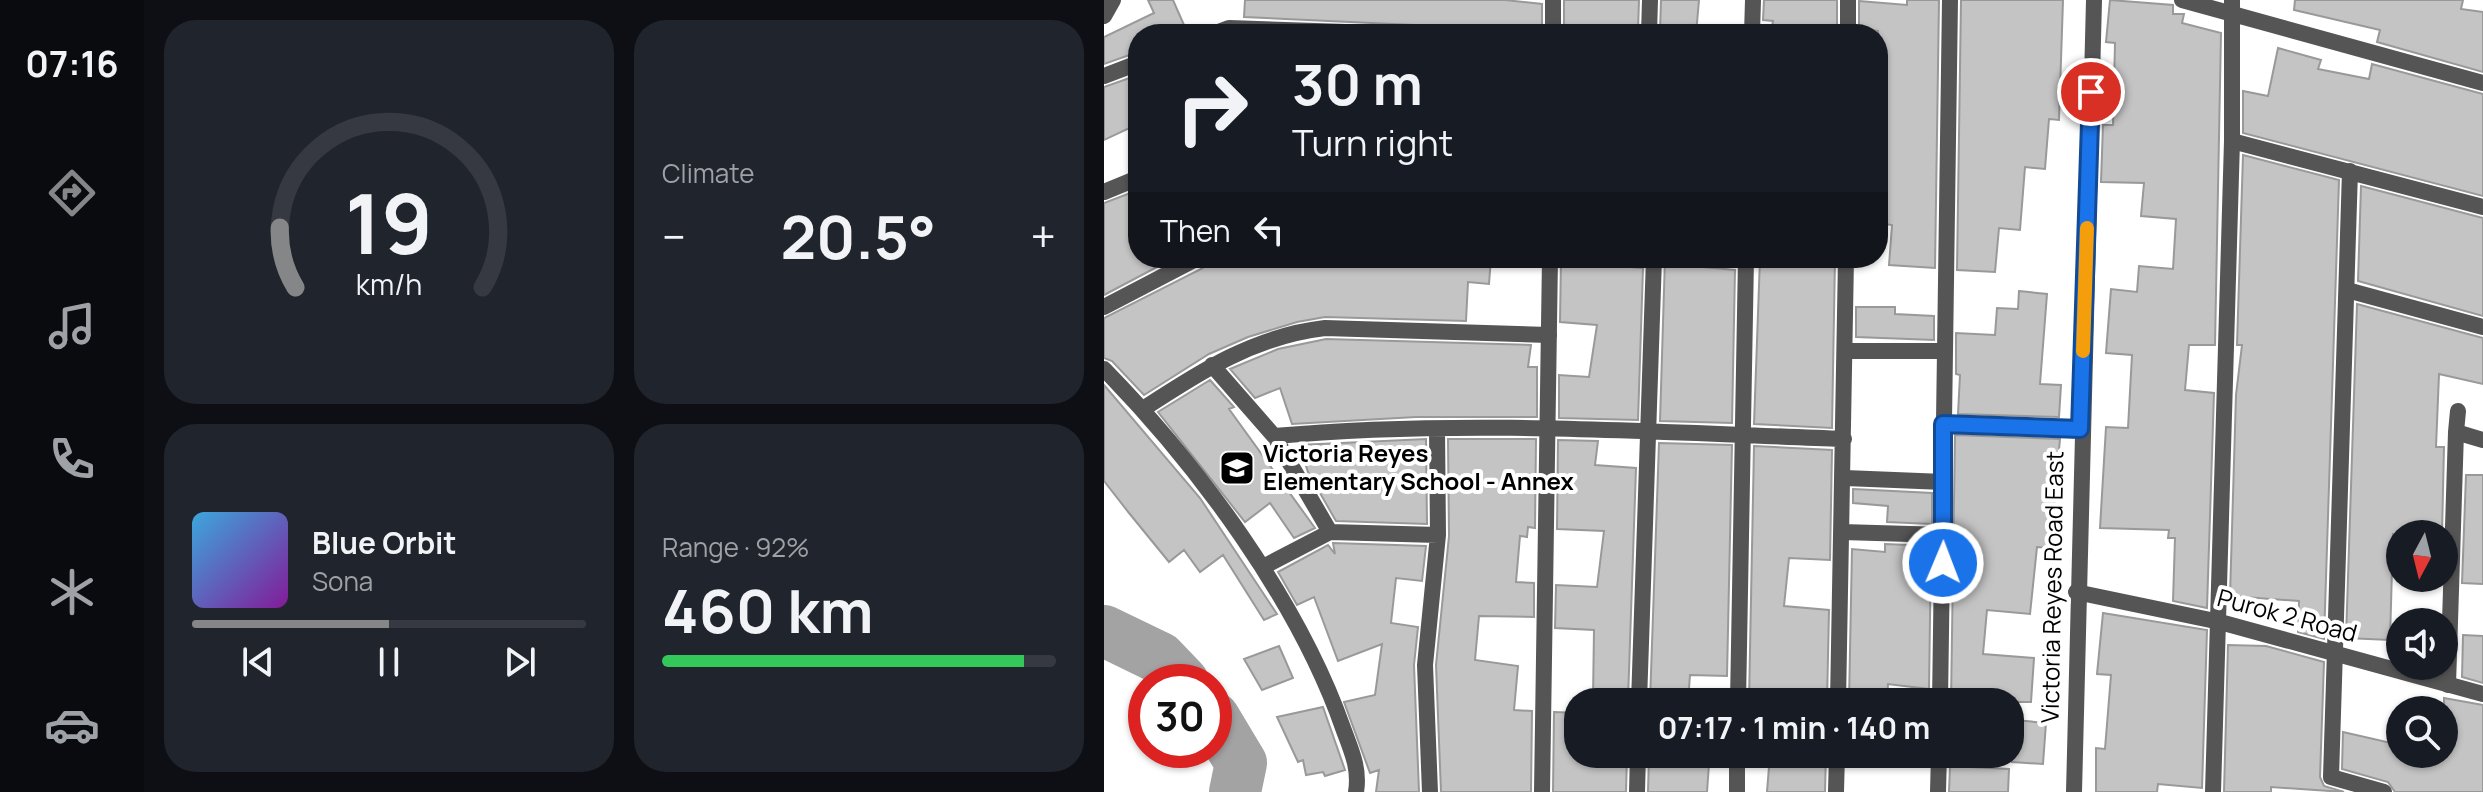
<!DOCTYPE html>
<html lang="en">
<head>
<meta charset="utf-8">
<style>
	:root { --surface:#171b24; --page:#20242c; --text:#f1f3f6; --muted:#9ea1a6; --line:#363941; --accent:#858687 }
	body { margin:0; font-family:Manrope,sans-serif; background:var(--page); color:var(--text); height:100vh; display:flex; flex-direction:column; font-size:30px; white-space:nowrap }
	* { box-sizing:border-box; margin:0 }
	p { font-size:26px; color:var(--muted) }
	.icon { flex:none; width:44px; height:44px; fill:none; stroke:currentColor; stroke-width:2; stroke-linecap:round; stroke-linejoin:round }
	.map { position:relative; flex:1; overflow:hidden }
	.side { display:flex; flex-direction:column; gap:20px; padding:20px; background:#0d0f14; width:960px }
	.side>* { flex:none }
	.top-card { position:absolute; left:24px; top:24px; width:760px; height:244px; border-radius:32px; box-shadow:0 2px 6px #0004; background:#171b24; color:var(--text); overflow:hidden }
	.needle { width:52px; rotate:187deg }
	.fabs { position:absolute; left:1282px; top:520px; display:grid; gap:16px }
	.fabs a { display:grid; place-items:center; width:72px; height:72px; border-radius:50%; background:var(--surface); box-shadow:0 2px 6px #0004; font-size:40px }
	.speed { position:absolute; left:24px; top:664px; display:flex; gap:16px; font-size:40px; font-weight:700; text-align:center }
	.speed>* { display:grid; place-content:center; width:104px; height:104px; border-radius:50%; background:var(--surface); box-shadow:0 2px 6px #0004; line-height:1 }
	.speed .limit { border:12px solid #d22; background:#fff; color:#111 }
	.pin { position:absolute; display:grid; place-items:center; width:68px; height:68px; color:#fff; margin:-34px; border:4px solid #fff; border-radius:50%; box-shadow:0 2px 8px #0007 }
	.me { position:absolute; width:88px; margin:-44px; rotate:1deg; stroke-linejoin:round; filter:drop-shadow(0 0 6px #0008) }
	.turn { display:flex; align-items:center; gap:28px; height:168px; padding:0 32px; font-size:36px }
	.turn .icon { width:104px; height:104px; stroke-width:2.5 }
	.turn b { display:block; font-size:56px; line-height:68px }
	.then { display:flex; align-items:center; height:76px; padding:0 32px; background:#0003; gap:16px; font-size:30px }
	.big { font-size:60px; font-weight:700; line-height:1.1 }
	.side .card { flex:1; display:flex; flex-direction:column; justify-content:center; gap:12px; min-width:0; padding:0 28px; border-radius:32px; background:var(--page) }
	.side .dial { align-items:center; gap:0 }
	.dial svg { height:208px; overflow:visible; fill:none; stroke:var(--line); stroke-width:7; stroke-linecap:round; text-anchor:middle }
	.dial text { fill:var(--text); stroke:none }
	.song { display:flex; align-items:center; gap:24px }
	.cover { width:96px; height:96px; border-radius:12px; background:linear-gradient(135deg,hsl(200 70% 55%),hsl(290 70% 35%)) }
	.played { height:8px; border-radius:4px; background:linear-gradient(90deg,var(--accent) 50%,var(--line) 50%) }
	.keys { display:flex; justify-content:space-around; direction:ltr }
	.heat { display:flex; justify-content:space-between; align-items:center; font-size:44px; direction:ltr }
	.charge { height:12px; border-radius:6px; background:linear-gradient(90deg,#34c759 92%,var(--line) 0) }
	.side .tiles { flex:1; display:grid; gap:20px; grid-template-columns:repeat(2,1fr) }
	.trip { position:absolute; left:460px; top:688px; width:460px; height:80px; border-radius:32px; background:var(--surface); box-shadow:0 2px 6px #0004; font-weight:700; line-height:80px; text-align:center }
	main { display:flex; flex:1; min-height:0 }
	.tab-bar { display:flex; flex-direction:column; width:144px; justify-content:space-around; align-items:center; background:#090b0e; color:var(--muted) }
	.tab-bar .icon { width:56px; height:56px }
	.tab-bar .on { color:var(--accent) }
	.tab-bar b { font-size:36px; color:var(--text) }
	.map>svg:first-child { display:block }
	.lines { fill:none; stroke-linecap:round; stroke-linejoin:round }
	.river { stroke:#a3a3a3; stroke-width:52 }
	.building { fill:#c4c4c4; stroke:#999; stroke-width:2 }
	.pedestrian { stroke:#555; stroke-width:16 }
	.minor { stroke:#555; stroke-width:16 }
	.tertiary { stroke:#555; stroke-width:16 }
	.route-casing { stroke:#114b97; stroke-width:20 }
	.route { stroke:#1a73e8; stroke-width:14 }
	.slow { stroke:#f59e0b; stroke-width:14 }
	.labels { text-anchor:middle; stroke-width:8; stroke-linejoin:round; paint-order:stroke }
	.poi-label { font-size:24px; font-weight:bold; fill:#000; stroke:#fff; text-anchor:start }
	.street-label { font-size:24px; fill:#000; stroke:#fff }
</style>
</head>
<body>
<main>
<nav class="tab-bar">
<b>07:16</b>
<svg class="icon on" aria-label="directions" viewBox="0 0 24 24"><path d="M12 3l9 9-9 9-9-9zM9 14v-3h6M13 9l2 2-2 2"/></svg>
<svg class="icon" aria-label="music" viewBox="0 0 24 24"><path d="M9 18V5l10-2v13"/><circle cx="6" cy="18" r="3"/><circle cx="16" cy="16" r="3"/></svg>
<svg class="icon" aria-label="phone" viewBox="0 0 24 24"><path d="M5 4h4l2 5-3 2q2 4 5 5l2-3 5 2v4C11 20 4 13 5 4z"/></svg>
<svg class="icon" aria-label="climate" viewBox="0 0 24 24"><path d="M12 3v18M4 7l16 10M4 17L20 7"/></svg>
<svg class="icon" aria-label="car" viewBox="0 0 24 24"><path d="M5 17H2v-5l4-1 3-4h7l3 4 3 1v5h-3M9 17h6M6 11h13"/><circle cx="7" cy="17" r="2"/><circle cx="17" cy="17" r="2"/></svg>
</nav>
<section class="side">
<div class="tiles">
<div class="card dial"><svg viewBox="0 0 100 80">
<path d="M14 69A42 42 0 1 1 86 69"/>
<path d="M14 69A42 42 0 0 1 8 46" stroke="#858687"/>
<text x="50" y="56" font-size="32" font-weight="700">19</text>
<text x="50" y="72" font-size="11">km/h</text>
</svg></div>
<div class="card"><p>Climate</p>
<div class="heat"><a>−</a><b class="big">20.5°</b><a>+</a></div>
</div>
<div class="card">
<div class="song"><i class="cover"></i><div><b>Blue Orbit</b><p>Sona</p></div></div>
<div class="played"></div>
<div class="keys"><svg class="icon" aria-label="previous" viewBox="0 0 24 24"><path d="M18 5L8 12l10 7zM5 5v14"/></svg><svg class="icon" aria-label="pause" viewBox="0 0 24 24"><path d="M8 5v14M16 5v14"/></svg><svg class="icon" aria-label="next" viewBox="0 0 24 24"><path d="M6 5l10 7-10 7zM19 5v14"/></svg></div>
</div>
<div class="card"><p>Range · 92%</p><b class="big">460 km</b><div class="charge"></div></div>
</div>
</section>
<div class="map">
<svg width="1379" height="792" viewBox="0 0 1379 792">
	<rect width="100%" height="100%" fill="#fff"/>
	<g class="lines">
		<!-- river -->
		<path class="river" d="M0 631 56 658 79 682
			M110 718 137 763 131 792"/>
	</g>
	<!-- building -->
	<path class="building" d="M44 0H69L84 34H34V52L0 64V37L50 13Z
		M141 0H401L438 4V31L140 17Z
		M460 0H535L534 30 526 29V34L460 32Z
		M557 0H595L592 34 556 32Z
		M660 0H733V27H730L729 34H667L669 21 659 20Z
		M803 0H835L831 268 785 265 788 225 774 223V31L755 29V1L803 5Z
		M857 0H959L955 120 945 119 941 169 921 167 916 230 895 228 891 272 853 270Z
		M1006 0 1069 5V14H1080L1078 23 1117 33 1111 345H1085L1081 390 1110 393 1103 608 1069 601 1071 538H1064L1065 530 996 528 1002 427 1024 428 1028 355 1002 353 1007 289 1033 292 1035 266 1069 269 1072 219 1037 216 1040 183 997 182 999 125H1009L1011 43 1002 42Z
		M1191 0H1359L1357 9 1379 12V72L1273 42 1276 30 1190 10Z
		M1174 48 1217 60 1214 69 1265 79 1268 64 1379 94V196L1139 133V91L1164 96Z
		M34 75V124L0 140V87Z
		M1139 155 1235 180 1220 639 1194 632 1195 601 1126 596 1132 395 1138 345H1133Z
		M1257 186 1379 218V316L1254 281Z
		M34 190V258H70L0 295V203Z
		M105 258H387L385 284 364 282 362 321 221 317 193 322 144 337 105 354 40 395 8 361 0 358V318L99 268Z
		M457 258H488L487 264 539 268 534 420 455 418V375L485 377 493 325 456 322Z
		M561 258H589V266L631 270 628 423 556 421Z
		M656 258 700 261V258H731L728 428 650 424Z
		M915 291 943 294 936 384 957 385 955 417 854 414 856 375 852 374V333L891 335 893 308 914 309Z
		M1253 304 1379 338V384L1335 374 1332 447H1340L1338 534H1289L1286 640 1242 638Z
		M752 307H791V314L830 316V340L752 337Z
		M222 339 427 345 424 367H433V417H312L188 424 176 388 151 398 126 369 174 349Z
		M106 380 130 407 125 409 211 528 190 538 166 503 141 522 54 412Z
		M0 385 96 498 173 614 160 620 119 555 96 572 80 550 65 562 25 513 0 481Z
		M851 435 956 439 946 548 933 547 926 614 883 610 879 654 930 658 927 702H847Z
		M322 439 323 524 232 521 204 472 195 445Z
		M344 439H432L431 528 424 527 423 537 416 536 412 582 430 583V617L375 616 371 660 414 666 410 710 428 711 427 792H337L332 665 345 536Z
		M454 440 494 441 491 465 532 468 524 700 489 698 490 630 451 628 452 585 493 587 500 531 453 529Z
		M555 443 628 445 623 676 586 675 584 702H546Z
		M650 446 728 450 726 560 685 558 680 606 725 610 723 702H645Z
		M1362 475H1379V584L1358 583Z
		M749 489 828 493V524L783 522 784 506 749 503Z
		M229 543 322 546 318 581 292 578 287 623 314 627 310 665 315 792H272L275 770 266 773 240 702 271 695 278 644 234 661 210 597 193 605 174 572 224 545 231 554Z
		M781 544 827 546 825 689 784 684 783 702H745L748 549 781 552Z
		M999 613 1103 630 1098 788 1054 784 1053 792H992V748L1001 749 1007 675 993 674Z
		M1359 635 1379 636V683L1358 677Z
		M1124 645 1162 646 1220 662 1216 777 1220 786 1240 792 1167 787V792H1120Z
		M175 646 189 678 158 690 140 659Z
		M1340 698 1379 705V792H1291L1284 782 1238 769 1239 732 1296 745V754H1340Z
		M219 707 241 770 221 776 219 772 202 775 199 760 194 762 173 717Z
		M450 712 474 713V754H523L522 792H449Z
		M911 720 942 723 939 764 908 762Z
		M545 754H586V763L605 764 603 792H544Z
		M666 754H722L721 792H663Z
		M846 766 905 769 904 792H845Z"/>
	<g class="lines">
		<!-- pedestrian -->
		<path class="pedestrian" d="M109 34 125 28 301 34
			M545 34 546 0
			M648 34 649 0
			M744 34V0
			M0 76 34 63
			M1128 141 1379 207
			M1246 171 1227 777 1280 792
			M0 192 34 178
			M1243 290 1379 327
			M0 307 94 258
			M741 351H839
			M108 365 170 436 226 532 159 567
			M39 409C97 371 151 336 221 328L445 335
			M1352 432 1354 411
			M170 436C360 419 550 432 740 439
			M741 478 840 482
			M226 532 334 535 333 429
			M738 532 840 535
			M1344 685 1352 432 1379 440
			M535 702 550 258
			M634 702 642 258
			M734 702 742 258
			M326 792 321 665 334 535
			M533 792 534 754
			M633 792V754
			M732 792 733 754"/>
		<!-- minor -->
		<path class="minor" d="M449 0V34
			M1078 0 1379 83
			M0 16 9 0
			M0 369C94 465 194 600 239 728 247 750 256 768 252 792
			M839 424 976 429
			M972 592 1116 622 1379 694
			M836 702 846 0
			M438 792 446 258
			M834 792 835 754
			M1109 792 1128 141V0"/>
		<!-- tertiary -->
		<path class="tertiary" d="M970 792 990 0"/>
	</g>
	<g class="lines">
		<defs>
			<path id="route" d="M839 563V424L976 429 987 92"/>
		</defs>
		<!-- route casing -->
		<use href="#route" class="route-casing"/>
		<!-- route -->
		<use href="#route" class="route"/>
		<!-- slow -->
		<path class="slow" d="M979 351 983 228"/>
	</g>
	<!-- icons -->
	<defs>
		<symbol id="school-square" viewBox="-11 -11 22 22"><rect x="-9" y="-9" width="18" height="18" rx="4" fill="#000" stroke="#fff"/><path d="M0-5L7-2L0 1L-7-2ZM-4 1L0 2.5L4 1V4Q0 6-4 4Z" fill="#fff"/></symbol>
	</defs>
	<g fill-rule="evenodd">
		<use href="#school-square" x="113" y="448" width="40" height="40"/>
	</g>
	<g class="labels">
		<!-- poi labels -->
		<g class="poi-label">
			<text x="159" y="462">Victoria Reyes<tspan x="159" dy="28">Elementary School - Annex</tspan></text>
		</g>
		<!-- street labels -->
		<g class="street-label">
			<text transform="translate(949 587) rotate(-89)" y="8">Victoria Reyes Road East</text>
			<text transform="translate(1183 616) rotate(15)" y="8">Purok 2 Road</text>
		</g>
	</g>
</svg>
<div class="fabs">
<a><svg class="needle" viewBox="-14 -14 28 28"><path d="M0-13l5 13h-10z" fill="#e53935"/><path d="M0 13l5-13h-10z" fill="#9ea1a6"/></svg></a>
<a><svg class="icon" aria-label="sound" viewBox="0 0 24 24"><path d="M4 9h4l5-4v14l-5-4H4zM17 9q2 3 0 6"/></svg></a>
<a><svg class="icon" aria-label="search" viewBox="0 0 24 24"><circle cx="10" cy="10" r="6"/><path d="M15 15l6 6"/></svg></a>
</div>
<div class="speed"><div class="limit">30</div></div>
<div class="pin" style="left:987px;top:92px;background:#d93025"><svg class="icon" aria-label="arrive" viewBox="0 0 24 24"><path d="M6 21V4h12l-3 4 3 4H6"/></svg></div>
<svg class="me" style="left:839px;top:563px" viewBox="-20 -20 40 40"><circle r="17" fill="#1a73e8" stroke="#fff" stroke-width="3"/><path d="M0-11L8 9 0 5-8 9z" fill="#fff"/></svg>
<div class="trip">07:17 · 1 min · 140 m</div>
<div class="top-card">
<div class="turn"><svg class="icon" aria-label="right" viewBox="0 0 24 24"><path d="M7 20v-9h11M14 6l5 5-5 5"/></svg><div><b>30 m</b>Turn right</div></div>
<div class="then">Then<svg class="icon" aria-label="left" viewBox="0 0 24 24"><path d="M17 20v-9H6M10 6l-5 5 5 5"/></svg></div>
</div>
</div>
</main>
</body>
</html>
